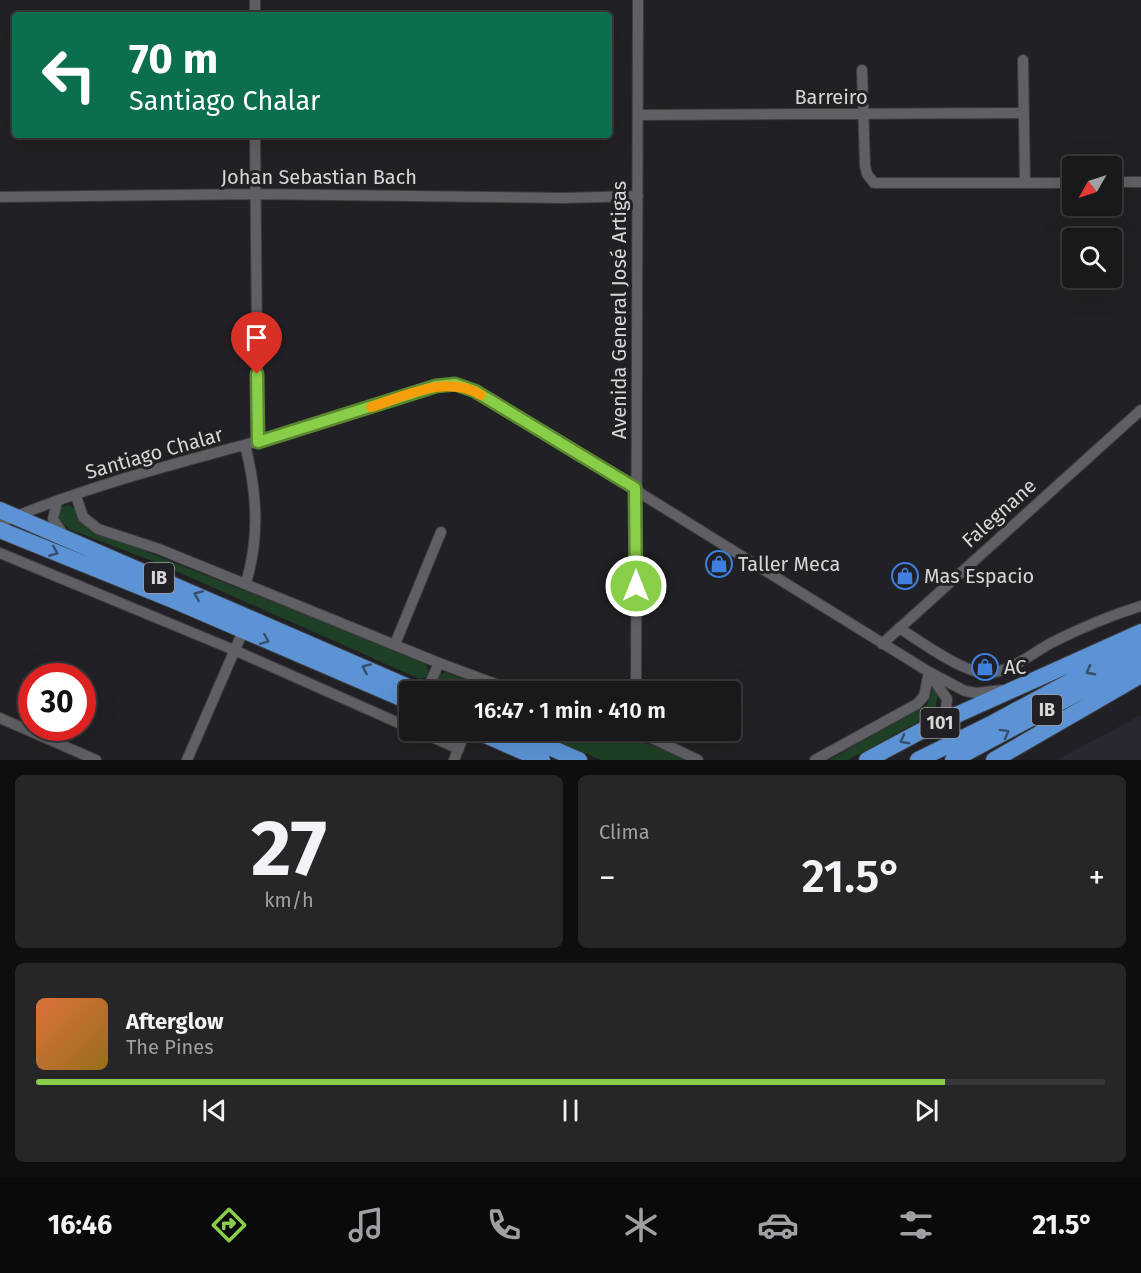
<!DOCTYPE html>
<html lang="es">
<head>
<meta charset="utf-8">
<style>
	:root { --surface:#19181b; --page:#262528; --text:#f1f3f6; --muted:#9fa0a3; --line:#37373a; --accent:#89ce48 }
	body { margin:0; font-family:"Fira Sans",sans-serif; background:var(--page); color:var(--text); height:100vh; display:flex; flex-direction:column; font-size:22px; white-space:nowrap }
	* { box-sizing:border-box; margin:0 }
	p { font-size:20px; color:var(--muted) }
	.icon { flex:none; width:33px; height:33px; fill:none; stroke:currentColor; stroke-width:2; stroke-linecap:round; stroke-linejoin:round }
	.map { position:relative; height:760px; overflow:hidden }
	.sheet { display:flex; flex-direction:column; gap:15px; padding:15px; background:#0e0d0f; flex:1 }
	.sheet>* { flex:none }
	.top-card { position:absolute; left:12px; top:12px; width:600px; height:126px; border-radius:6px; box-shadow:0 6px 24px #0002,0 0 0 2px var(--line); background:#0b6e4f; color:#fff; overflow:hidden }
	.needle { width:39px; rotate:231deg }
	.tools { position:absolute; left:1062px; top:156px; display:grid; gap:12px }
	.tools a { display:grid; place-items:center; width:60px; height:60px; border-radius:6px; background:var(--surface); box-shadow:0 6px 24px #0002,0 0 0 2px var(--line); font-size:30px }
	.speed { position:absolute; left:18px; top:663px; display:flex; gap:12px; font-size:30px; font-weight:700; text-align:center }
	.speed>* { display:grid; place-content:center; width:78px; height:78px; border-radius:50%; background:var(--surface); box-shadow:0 6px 24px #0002,0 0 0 2px var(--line); line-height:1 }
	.speed .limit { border:9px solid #d22; background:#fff; color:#111 }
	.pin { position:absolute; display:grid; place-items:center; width:51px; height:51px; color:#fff; margin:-62px -26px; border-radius:50% 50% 50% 0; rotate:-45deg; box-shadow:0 0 6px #0007 }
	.pin .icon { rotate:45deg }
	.me { position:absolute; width:66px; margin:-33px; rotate:0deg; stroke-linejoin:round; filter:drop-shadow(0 0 4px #0008) }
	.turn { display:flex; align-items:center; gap:21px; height:126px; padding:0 18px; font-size:27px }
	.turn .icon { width:78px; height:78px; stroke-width:2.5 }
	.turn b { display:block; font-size:42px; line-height:51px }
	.big { font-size:45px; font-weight:600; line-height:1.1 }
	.sheet .card { flex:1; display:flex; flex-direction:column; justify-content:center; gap:9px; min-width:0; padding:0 21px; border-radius:9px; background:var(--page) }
	.sheet .dial { align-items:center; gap:0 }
	.dial b { font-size:78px; line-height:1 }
	.song { display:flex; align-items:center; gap:18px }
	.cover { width:72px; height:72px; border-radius:9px; background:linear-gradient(135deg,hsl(20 70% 55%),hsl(40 70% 35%)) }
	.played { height:6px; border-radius:3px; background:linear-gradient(90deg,var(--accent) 85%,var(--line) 85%) }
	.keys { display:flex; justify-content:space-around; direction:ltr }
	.heat { display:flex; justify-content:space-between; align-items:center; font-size:33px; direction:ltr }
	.sheet .tiles { flex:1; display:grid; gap:15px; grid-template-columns:1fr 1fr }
	.card:last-child { grid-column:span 2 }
	.trip { position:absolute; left:399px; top:681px; width:342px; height:60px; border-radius:6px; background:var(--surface); box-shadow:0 6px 24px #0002,0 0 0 2px var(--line); font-weight:600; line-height:60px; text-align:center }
	.tabs { display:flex; height:96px; justify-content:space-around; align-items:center; background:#0a0a0b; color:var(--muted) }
	.tabs .icon { width:42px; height:42px }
	.tabs .active { color:var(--accent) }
	.tabs b { font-size:27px; color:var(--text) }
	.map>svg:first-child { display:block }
	.built { fill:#292730 }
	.green { fill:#1e4026 }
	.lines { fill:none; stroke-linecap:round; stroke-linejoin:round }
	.minor-casing { stroke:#3c3b3e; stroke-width:12 }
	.highway-casing { stroke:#3c3b3e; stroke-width:18 }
	.minor { stroke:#605f64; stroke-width:10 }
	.highway { stroke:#5b93d5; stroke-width:16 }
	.oneway { stroke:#384e6b }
	.route-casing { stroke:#59862f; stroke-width:15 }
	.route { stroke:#89ce48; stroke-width:10 }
	.slow { stroke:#f59e0b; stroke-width:10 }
	.labels { text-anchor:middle; stroke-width:6; stroke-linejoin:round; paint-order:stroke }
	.shield { fill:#212024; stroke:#a09fa3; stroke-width:1.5 }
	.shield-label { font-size:18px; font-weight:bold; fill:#d7d6d9 }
	.street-label { font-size:20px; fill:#d7d6d9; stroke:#212024 }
	.poi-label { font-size:20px; fill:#d7d6d9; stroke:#212024; text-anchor:start }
</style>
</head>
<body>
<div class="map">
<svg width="1141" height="760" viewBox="0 0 1141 760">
	<rect width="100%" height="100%" fill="#212024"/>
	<!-- built -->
	<path class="built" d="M1141 715V760H1057Z"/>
	<!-- green -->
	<path class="green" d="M70 505 102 534 426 663 429 672 426 677 420 679 160 564 69 529C61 522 58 518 59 507Z
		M445 672 497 691H448L438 687 436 683 438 676Z
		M933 687 938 696 934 713 848 760H829L927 705Z
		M534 731H614L690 760H601Z"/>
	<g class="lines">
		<defs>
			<path id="minor" d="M255 15V0
				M1023 60 1025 183
				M862 70 865 166 867 174 874 183H1072
				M638 115 1024 113
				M255 135 258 442
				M1112 182H1141
				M0 197 255 194 564 198 638 196
				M245 445C257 492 260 536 246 583
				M76 496 83 517 98 529 159 549 439 663 517 692
				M57 502 53 519 64 536
				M0 523C104 478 218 454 326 422 360 412 414 387 448 384 465 383 479 394 493 402L929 672 965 691 976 693 1002 690
				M0 553 234 650 410 728
				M899 628C920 641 962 672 985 673 1010 674 1034 651 1055 641 1083 627 1112 615 1141 606
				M395 644 441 532
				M882 644 1141 410
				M929 673 947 699 945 720
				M426 692 439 663
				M636 692 638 0
				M0 718 96 760
				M416 730 459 749
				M635 730 698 760
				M187 760 243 631
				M454 760 466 730
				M815 760 917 704 924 696 929 672"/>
			<path id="highway" d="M0 510 420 692
				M0 530 173 600 410 702
				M474 730 542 760
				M510 730 579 760
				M867 760 923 730 1141 632
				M918 760 989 725 1140 644
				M953 760 1141 659
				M994 760 1141 675"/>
		</defs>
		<!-- minor casing -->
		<use href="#minor" class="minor-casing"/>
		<!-- highway casing -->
		<use href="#highway" class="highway-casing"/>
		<!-- minor -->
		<use href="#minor" class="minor"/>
		<!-- highway -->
		<use href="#highway" class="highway"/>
	</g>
	<!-- one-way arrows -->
	<defs><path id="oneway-chevron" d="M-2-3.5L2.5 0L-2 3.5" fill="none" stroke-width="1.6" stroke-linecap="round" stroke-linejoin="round" transform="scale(1.5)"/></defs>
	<g class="oneway">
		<use href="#oneway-chevron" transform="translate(54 552) rotate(22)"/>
		<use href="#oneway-chevron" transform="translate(198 595) rotate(-157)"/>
		<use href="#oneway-chevron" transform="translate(265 640) rotate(22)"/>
		<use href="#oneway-chevron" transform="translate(366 668) rotate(-156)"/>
		<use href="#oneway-chevron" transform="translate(1090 671) rotate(152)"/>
		<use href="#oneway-chevron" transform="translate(1005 733) rotate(-29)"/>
		<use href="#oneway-chevron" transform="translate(904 740) rotate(152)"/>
	</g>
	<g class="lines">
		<defs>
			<path id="route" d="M257 374 258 442 436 386 455 384 475 391 635 488 636 586"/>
		</defs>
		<!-- route casing -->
		<use href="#route" class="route-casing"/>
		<!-- route -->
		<use href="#route" class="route"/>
		<!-- slow -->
		<path class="slow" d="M371 407C406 396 446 374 481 395"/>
	</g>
	<!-- icons -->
	<defs>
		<symbol id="shop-ring" viewBox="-11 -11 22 22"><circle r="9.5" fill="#212024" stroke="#3f7fe0" stroke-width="1.5"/><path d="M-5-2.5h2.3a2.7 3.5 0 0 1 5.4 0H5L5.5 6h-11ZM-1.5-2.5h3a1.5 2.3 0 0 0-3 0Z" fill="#3f7fe0"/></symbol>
	</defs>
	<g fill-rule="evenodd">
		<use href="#shop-ring" x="704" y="549" width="30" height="30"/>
		<use href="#shop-ring" x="890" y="561" width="30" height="30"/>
		<use href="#shop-ring" x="970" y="652" width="30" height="30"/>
	</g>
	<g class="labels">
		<!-- shield labels -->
		<g class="shield">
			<rect x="144" y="563" width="30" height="30" rx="4.5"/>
			<rect x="1032" y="695" width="30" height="30" rx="4.5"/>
			<rect x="920.5" y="708" width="39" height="30" rx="4.5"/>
		</g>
		<g class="shield-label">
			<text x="159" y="584">IB</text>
			<text x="1047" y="716">IB</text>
			<text x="940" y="729">101</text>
		</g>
		<!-- street labels -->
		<g class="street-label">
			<text x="831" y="104">Barreiro</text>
			<text x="319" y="184">Johan Sebastian Bach</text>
			<text transform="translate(619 310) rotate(-90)" y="7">Avenida General José Artigas</text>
			<text transform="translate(154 453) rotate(-16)" y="7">Santiago Chalar</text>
			<text transform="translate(999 513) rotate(-42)" y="7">Falegnane</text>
		</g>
		<!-- poi labels -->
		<g class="poi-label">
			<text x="738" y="571">Taller Meca</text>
			<text x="924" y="583">Mas Espacio</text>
			<text x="1004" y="674">AC</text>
		</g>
	</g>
</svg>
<div class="tools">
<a><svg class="needle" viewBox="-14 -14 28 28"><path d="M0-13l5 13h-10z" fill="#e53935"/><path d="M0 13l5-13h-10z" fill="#9fa0a3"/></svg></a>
<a><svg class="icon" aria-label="search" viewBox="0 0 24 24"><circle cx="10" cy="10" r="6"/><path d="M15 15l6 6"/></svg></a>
</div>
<div class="speed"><div class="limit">30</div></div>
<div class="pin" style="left:257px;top:374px;background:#d93025"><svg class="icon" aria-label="arrive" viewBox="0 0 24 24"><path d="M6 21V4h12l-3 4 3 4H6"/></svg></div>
<svg class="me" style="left:636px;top:586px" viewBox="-20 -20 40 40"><circle r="17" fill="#89ce48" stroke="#fff" stroke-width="3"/><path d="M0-11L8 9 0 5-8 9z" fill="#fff"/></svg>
<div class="trip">16:47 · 1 min · 410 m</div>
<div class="top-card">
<div class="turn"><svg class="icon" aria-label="left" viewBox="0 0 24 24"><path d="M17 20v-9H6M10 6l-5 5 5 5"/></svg><div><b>70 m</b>Santiago Chalar</div></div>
</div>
</div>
<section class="sheet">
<div class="tiles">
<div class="card dial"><b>27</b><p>km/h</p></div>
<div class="card"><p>Clima</p>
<div class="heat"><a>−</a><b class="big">21.5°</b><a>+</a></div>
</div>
<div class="card">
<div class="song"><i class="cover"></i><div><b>Afterglow</b><p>The Pines</p></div></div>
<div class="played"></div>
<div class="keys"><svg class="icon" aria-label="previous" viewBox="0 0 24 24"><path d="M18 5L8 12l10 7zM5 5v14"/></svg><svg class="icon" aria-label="pause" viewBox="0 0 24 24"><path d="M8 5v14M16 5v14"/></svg><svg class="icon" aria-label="next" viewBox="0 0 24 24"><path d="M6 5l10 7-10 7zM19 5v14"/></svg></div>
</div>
</div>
</section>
<nav class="tabs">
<b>16:46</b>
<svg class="icon active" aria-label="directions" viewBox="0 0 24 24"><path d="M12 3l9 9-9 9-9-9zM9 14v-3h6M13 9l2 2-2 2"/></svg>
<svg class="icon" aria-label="music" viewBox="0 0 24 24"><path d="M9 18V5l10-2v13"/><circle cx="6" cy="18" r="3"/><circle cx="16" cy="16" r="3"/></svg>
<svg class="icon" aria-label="phone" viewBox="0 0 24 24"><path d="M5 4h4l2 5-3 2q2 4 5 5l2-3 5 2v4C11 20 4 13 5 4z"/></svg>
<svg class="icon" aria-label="climate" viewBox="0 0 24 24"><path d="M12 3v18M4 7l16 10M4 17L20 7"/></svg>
<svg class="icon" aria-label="car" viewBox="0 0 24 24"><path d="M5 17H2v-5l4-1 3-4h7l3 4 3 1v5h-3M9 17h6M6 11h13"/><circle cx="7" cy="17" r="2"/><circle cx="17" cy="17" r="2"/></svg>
<svg class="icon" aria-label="filters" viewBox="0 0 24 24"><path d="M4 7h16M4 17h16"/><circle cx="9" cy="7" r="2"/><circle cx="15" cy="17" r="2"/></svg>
<b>21.5°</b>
</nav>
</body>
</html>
